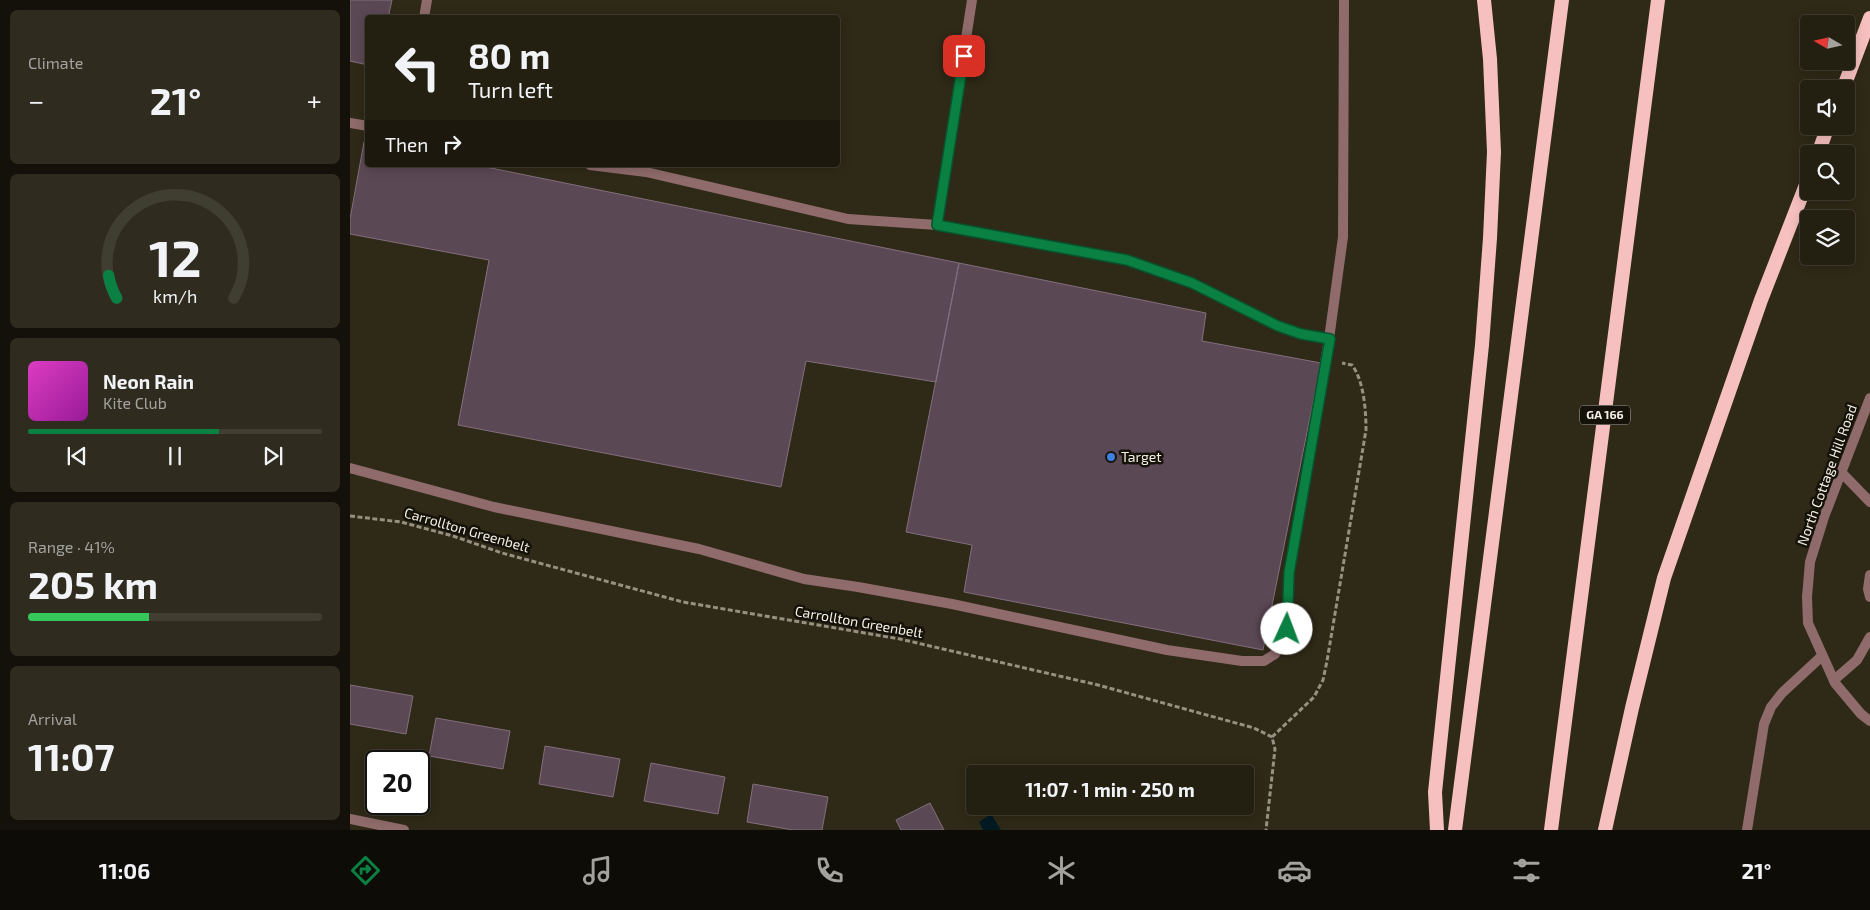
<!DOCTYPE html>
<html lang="en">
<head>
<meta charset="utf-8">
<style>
	:root { --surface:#231f11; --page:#2f2c1f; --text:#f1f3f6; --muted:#a3a29f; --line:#403d31; --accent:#0b8043 }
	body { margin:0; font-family:"Exo 2",sans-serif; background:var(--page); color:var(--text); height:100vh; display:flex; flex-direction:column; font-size:19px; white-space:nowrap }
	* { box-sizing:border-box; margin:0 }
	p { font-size:16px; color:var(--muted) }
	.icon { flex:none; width:28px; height:28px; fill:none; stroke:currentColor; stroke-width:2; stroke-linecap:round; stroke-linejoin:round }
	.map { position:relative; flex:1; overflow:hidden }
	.panel { display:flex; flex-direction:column; gap:10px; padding:10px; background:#131109; width:350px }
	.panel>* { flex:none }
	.top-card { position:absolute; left:15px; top:15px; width:475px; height:152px; border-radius:5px; box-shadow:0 2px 12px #0003,0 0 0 1px var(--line); background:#231f11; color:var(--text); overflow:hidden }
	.needle { width:32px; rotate:279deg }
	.controls { position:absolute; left:1450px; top:15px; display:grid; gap:10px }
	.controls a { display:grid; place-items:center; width:55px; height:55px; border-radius:5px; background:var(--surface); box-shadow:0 2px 12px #0003,0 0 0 1px var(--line); font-size:25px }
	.speed { position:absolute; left:15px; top:750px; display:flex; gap:10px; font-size:25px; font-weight:700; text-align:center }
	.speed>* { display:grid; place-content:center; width:65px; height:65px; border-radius:50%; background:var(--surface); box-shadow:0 2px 12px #0003,0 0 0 1px var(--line); line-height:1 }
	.speed .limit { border:2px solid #111; border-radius:8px; background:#fff; color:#111 }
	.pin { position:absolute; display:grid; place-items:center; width:42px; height:42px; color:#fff; margin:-21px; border-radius:10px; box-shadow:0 2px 8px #0006 }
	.me { position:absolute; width:55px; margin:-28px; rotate:2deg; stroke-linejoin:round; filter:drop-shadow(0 0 4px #0008) }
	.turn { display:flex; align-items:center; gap:18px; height:105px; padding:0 20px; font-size:22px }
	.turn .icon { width:65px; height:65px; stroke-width:2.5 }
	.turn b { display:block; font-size:35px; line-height:42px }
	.then { display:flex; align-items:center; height:48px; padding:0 20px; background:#0003; gap:10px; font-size:19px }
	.big { font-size:38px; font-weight:700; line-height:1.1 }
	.panel .widget { flex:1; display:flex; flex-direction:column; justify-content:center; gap:8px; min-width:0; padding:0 18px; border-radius:8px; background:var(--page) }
	.panel .dial { align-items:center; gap:0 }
	.dial svg { height:130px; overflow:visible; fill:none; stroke:var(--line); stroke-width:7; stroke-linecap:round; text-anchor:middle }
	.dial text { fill:var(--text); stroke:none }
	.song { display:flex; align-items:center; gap:15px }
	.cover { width:60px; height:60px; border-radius:8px; background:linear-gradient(135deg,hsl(310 70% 55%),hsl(300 70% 35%)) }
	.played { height:5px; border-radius:2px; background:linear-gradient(90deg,var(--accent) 65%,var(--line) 65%) }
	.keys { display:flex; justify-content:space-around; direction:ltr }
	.heat { display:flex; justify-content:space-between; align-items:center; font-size:28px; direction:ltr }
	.charge { height:8px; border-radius:4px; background:linear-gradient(90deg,#34c759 41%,var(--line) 0) }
	.trip { position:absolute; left:616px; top:765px; width:288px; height:50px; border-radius:5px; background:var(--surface); box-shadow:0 2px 12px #0003,0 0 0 1px var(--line); font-weight:700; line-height:50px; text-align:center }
	.tabs { display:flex; height:80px; justify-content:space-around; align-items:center; background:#0e0c07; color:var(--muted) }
	.tabs .icon { width:35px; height:35px }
	.tabs .selected { color:var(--accent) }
	.tabs b { font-size:22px; color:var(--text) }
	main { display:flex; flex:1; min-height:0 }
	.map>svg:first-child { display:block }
	.water { fill:#021a21 }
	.building { fill:#5b4855; stroke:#836f7d }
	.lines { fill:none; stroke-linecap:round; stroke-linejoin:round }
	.path { stroke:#969182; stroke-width:3; stroke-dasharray:5 2.5; stroke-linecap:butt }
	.service { stroke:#8f6b6b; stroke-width:10 }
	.minor { stroke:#8f6b6b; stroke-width:10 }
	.trunk { stroke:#f7c0c0; stroke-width:14 }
	.route-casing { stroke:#07532c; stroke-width:12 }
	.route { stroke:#0b8043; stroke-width:9 }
	.shop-dot { fill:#3f7fe0; stroke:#15120a; stroke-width:2 }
	.labels { text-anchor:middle; stroke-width:5; stroke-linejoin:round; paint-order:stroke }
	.shield { fill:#15120a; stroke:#b0ada2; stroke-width:1 }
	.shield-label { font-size:12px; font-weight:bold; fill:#f3efe3 }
	.poi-label { font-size:14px; fill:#f3efe3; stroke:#15120a; text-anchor:start }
	.street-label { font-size:14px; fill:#f3efe3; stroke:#15120a }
</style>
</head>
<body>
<main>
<section class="panel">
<div class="widget"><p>Climate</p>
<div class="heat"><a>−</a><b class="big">21°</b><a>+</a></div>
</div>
<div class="widget dial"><svg viewBox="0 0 100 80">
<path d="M14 69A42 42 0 1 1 86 69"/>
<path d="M14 69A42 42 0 0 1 9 55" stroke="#0b8043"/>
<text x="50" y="56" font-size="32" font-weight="700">12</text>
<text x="50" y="72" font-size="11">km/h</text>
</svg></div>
<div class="widget">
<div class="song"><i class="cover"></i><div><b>Neon Rain</b><p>Kite Club</p></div></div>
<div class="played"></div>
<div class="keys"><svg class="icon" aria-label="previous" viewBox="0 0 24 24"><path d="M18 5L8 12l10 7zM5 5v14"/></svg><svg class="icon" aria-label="pause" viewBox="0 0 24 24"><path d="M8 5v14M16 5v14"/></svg><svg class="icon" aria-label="next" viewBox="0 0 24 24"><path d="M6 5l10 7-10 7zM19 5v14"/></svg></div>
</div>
<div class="widget"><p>Range · 41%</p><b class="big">205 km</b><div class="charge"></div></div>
<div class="widget"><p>Arrival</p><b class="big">11:07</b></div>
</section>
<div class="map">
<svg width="1520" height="830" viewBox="0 0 1520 830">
	<rect width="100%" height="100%" fill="#2f2917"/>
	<!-- water -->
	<path class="water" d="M641 814 651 830H633L629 822Z"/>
	<!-- building -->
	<path class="building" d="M0 0H42L38 18H18V65L0 61Z
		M14 142 18 143V165H126L609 263 586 382 456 361 431 487 108 425 139 260 0 234V219Z
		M609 263 856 313 852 341 971 363 913 650 614 592 622 545 556 532Z
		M0 685 63 696 56 734 0 724Z
		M86 718 160 731 153 769 79 756Z
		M195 746 270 759 263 797 189 784Z
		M301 763 375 777 368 814 294 801Z
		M403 784 478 797 472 830H443L397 822Z
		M580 803 594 830H551L546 820Z"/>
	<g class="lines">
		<!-- path -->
		<path class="path" d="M0 516 51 522 103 536 152 553 333 602 550 639 748 685 904 728 922 737 925 749 916 830
			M922 737 964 697 973 680 977 661 1016 430C1016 411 1014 381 1002 365L992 363"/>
		<!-- service -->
		<path class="service" d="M74 18 77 0
			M0 123 18 126
			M240 165 296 172 498 219 587 225 777 260 842 283 928 326 951 334 979 339 993 237 994 0
			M587 225 622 0
			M0 468 144 507 349 549 454 579 508 587 602 604 817 650 892 661H914L925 654 937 629 939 573 979 339
			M1491 472 1520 502
			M1520 575 1518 589 1520 597
			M1484 680 1507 660 1520 637
			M1397 830 1414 724 1421 707 1432 693 1472 656"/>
		<!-- minor -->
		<path class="minor" d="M1520 398 1474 517 1460 562 1457 597 1458 623 1485 683 1511 714 1520 721
			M0 819 54 830"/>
		<!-- trunk -->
		<path class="trunk" d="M1493 89 1520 18
			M1468 154 1478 126
			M1087 830 1085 792 1132 345 1140 238 1144 152 1140 59 1134 0
			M1105 830 1212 0
			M1201 830 1308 0
			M1255 830 1282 708 1314 578 1411 300 1459 177"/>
	</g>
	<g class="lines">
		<defs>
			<path id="route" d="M614 56 587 225 777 260 842 283 928 326 951 334 980 339 939 573 937 629"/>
		</defs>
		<!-- route casing -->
		<use href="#route" class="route-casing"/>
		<!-- route -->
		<use href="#route" class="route"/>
	</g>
	<!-- markers -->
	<circle class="shop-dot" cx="761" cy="457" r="5"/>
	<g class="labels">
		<!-- shield labels -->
		<rect class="shield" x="1230" y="405.5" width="50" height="19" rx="4"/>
		<g class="shield-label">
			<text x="1255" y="419">GA 166</text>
		</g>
		<!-- poi labels -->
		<g class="poi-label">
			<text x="771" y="462">Target</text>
		</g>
		<!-- street labels -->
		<g class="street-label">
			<text transform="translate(1477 475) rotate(-70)" y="5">North Cottage Hill Road</text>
			<text transform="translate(117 530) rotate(16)" y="5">Carrollton Greenbelt</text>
			<text transform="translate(509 622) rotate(10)" y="5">Carrollton Greenbelt</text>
		</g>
	</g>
</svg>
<div class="controls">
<a><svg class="needle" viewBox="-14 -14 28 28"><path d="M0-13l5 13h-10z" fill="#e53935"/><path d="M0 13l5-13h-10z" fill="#a3a29f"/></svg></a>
<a><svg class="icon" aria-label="sound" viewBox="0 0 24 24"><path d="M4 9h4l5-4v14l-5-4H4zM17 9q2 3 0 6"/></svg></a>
<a><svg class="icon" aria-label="search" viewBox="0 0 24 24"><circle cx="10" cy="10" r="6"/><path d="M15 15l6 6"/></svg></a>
<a><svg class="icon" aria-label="layers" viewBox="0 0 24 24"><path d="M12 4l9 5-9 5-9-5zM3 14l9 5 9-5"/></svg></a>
</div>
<div class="speed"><div class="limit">20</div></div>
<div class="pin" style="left:614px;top:56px;background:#d93025"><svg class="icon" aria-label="arrive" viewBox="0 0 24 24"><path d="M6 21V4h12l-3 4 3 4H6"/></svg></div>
<svg class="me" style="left:937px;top:629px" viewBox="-20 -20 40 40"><circle r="19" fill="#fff"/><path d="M0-13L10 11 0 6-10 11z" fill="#0b8043"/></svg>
<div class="trip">11:07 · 1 min · 250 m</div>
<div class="top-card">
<div class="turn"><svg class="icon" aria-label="left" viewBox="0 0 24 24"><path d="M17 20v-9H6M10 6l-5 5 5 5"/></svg><div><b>80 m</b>Turn left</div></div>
<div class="then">Then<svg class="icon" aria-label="right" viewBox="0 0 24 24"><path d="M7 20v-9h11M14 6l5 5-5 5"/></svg></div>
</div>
</div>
</main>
<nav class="tabs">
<b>11:06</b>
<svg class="icon selected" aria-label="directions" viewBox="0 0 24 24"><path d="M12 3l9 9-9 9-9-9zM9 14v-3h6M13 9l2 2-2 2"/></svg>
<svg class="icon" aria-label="music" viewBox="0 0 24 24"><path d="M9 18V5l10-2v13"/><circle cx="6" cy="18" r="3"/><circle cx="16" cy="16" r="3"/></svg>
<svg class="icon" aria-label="phone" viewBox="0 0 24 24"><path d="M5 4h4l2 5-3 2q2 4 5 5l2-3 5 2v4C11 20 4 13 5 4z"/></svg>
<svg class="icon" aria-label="climate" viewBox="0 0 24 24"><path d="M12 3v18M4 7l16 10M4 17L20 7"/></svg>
<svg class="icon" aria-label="car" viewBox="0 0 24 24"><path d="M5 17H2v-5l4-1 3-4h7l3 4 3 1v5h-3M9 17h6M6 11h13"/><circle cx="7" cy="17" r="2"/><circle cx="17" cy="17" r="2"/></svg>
<svg class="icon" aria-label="filters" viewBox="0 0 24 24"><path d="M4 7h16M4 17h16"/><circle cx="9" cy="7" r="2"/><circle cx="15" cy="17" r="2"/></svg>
<b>21°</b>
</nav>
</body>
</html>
